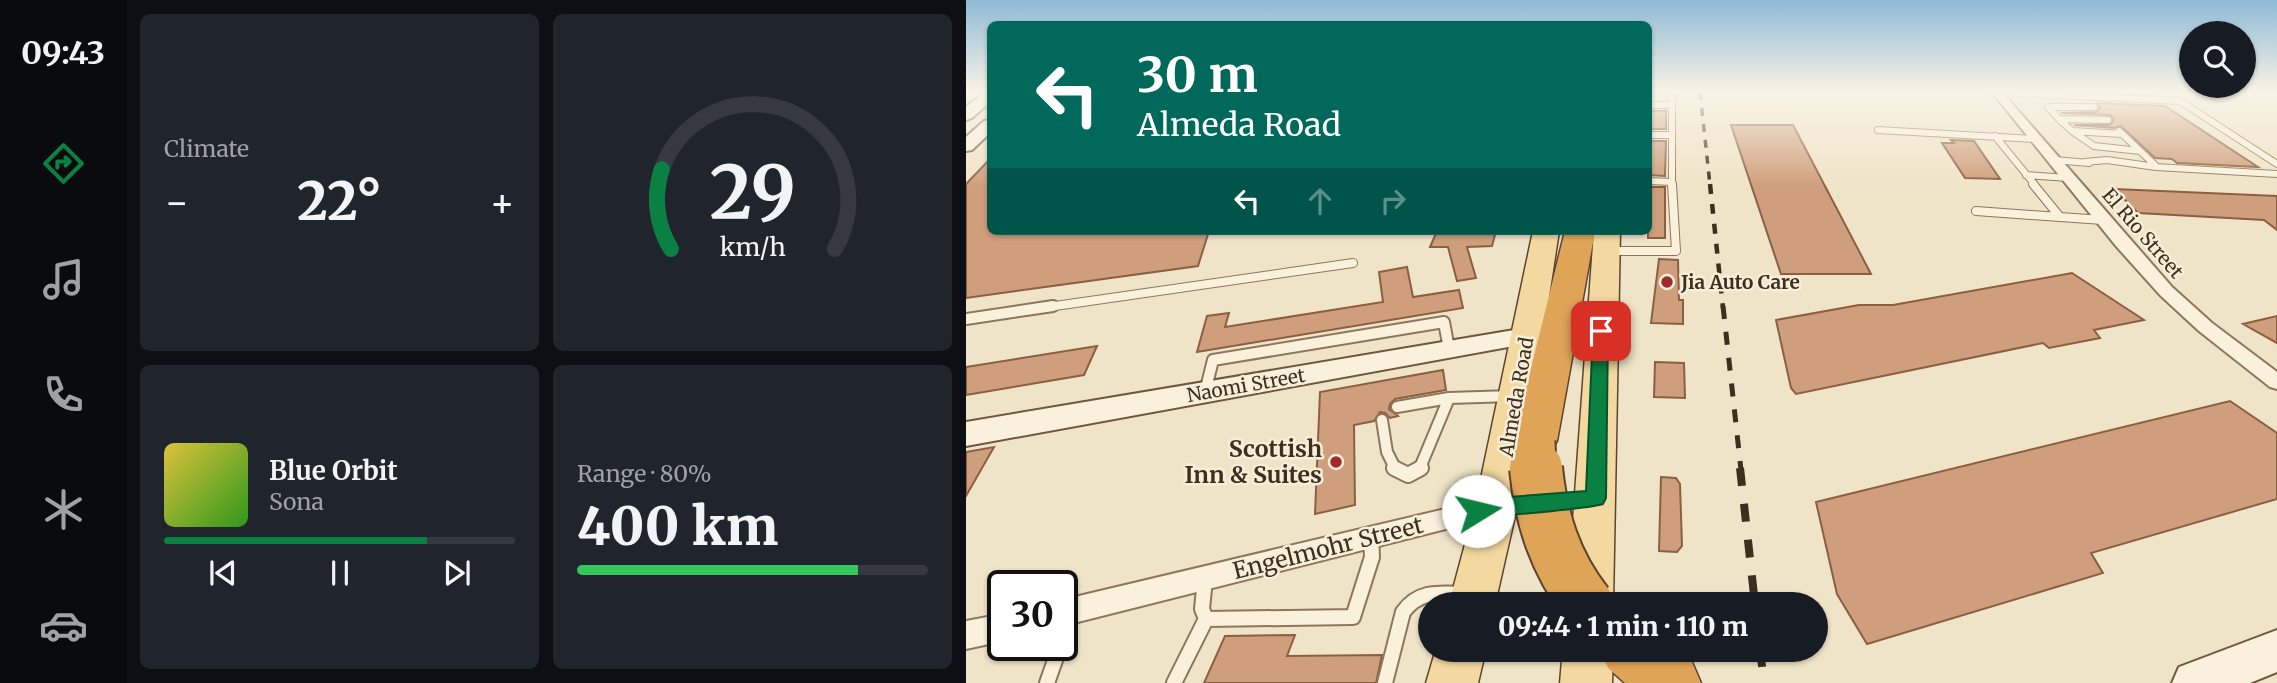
<!DOCTYPE html>
<html lang="en">
<head>
<meta charset="utf-8">
<style>
	:root { --surface:#171b24; --page:#20242c; --text:#f1f3f6; --muted:#9ea1a6; --line:#363941; --accent:#0b8043 }
	body { margin:0; font-family:Merriweather,serif; background:var(--page); color:var(--text); height:100vh; display:flex; flex-direction:column; font-size:26px; white-space:nowrap }
	* { box-sizing:border-box; margin:0 }
	p { font-size:23px; color:var(--muted) }
	.icon { flex:none; width:38px; height:38px; fill:none; stroke:currentColor; stroke-width:2; stroke-linecap:round; stroke-linejoin:round }
	.map { position:relative; flex:1; overflow:hidden }
	.sheet { display:flex; flex-direction:column; gap:14px; padding:14px; background:#0d0f14; width:840px }
	.sheet>* { flex:none }
	.top-card { position:absolute; left:21px; top:21px; width:665px; height:214px; border-radius:10px; box-shadow:0 2px 5px #0004; background:#00695c; color:#fff; overflow:hidden }
	.buttons { position:absolute; left:1213px; top:21px; display:grid; gap:14px }
	.buttons a { display:grid; place-items:center; width:77px; height:77px; border-radius:50%; background:var(--surface); box-shadow:0 2px 5px #0004; font-size:35px }
	.speed { position:absolute; left:21px; top:570px; display:flex; gap:14px; font-size:35px; font-weight:700; text-align:center }
	.speed>* { display:grid; place-content:center; width:91px; height:91px; border-radius:50%; background:var(--surface); box-shadow:0 2px 5px #0004; line-height:1 }
	.speed .limit { border:4px solid #111; border-radius:10px; background:#fff; color:#111 }
	.pin { position:absolute; display:grid; place-items:center; width:60px; height:60px; color:#fff; margin:-30px; border-radius:14px; box-shadow:0 4px 10px #0006 }
	.me { position:absolute; width:77px; margin:-38px; rotate:81deg; stroke-linejoin:round; filter:drop-shadow(0 0 5px #0008) }
	.turn { display:flex; align-items:center; gap:24px; height:147px; padding:0 35px; font-size:32px }
	.turn .icon { width:91px; height:91px; stroke-width:2.5 }
	.turn b { display:block; font-size:49px; line-height:60px }
	.lanes { display:flex; align-items:center; height:66px; padding:0 35px; background:#0003; justify-content:center; gap:35px; direction:ltr }
	.lanes .off { opacity:.35 }
	.big { font-size:52px; font-weight:800; line-height:1.1 }
	.sheet .card { flex:1; display:flex; flex-direction:column; justify-content:center; gap:10px; min-width:0; padding:0 24px; border-radius:10px; background:var(--page) }
	.sheet .dial { align-items:center; gap:0 }
	.dial svg { height:182px; overflow:visible; fill:none; stroke:var(--line); stroke-width:7; stroke-linecap:round; text-anchor:middle }
	.dial text { fill:var(--text); stroke:none }
	.song { display:flex; align-items:center; gap:21px }
	.cover { width:84px; height:84px; border-radius:10px; background:linear-gradient(135deg,hsl(50 70% 55%),hsl(110 70% 35%)) }
	.played { height:7px; border-radius:4px; background:linear-gradient(90deg,var(--accent) 75%,var(--line) 75%) }
	.keys { display:flex; justify-content:space-around; direction:ltr }
	.heat { display:flex; justify-content:space-between; align-items:center; font-size:38px; direction:ltr }
	.charge { height:10px; border-radius:5px; background:linear-gradient(90deg,#34c759 80%,var(--line) 0) }
	.sheet .tiles { flex:1; display:grid; gap:14px; grid-template-columns:repeat(2,1fr) }
	.trip { position:absolute; left:452px; top:592px; width:410px; height:70px; border-radius:35px; background:var(--surface); box-shadow:0 2px 5px #0004; font-weight:800; line-height:70px; text-align:center }
	main { display:flex; flex:1; min-height:0 }
	.dock { display:flex; flex-direction:column; width:126px; justify-content:space-around; align-items:center; background:#090b0e; color:var(--muted) }
	.dock .icon { width:49px; height:49px }
	.dock .current { color:var(--accent) }
	.dock b { font-size:32px; color:var(--text) }
	.map>svg:first-child { display:block }
	.building { fill:#cf9f7d; stroke:#8d5f41; stroke-width:2 }
	.lines { fill:none; stroke-linecap:round; stroke-linejoin:round }
	.lane-far3-casing { stroke:#8d765c; stroke-width:8 }
	.lane-far2-casing { stroke:#8d765c; stroke-width:10 }
	.lane-far1-casing { stroke:#8d765c; stroke-width:14 }
	.lane-casing { stroke:#8d765c; stroke-width:18 }
	.street-casing { stroke:#8d765c; stroke-width:4 }
	.secondary-casing { stroke:#6f573f; stroke-width:4 }
	.primary-casing { stroke:#5b4430; stroke-width:3 }
	.highway-casing { stroke:#5b4430; stroke-width:3 }
	.lane-far3 { stroke:#faf1dc; stroke-width:6 }
	.lane-far2 { stroke:#faf1dc; stroke-width:8 }
	.lane-far1 { stroke:#faf1dc; stroke-width:10 }
	.lane { stroke:#faf1dc; stroke-width:14 }
	.street { fill:#faf1dc; fill-rule:evenodd }
	.secondary { fill:#faf1dc; fill-rule:evenodd }
	.primary { fill:#f3d9a0; fill-rule:evenodd }
	.highway { fill:#e0a458; fill-rule:evenodd }
	.rail-far3 { stroke:#3d2e20; stroke-width:3.5; stroke-dasharray:8 8; stroke-linecap:butt }
	.rail-far2 { stroke:#3d2e20; stroke-width:4.5; stroke-dasharray:10 10; stroke-linecap:butt }
	.rail-far1 { stroke:#3d2e20; stroke-width:5; stroke-dasharray:13 13; stroke-linecap:butt }
	.rail { stroke:#3d2e20; stroke-width:8; stroke-dasharray:18 18; stroke-linecap:butt }
	.highway-bridge-far1-casing { stroke:#5b4430; stroke-width:43; stroke-linecap:butt }
	.highway-bridge-casing { stroke:#5b4430; stroke-width:56; stroke-linecap:butt }
	.highway-bridge-far1 { stroke:#e0a458; stroke-width:39 }
	.highway-bridge { stroke:#e0a458; stroke-width:52 }
	.route { fill:#0b8043; stroke:#07532c; stroke-width:2 }
	.poi-dot { fill:#9e2a2b; stroke:#f7eed8; stroke-width:2.5 }
	.labels { text-anchor:middle; stroke-width:5; stroke-linejoin:round; paint-order:stroke }
	.street-label { font-size:19px; fill:#3d2e20; stroke:#f7eed8 }
	.poi-label { font-size:19px; font-weight:bold; fill:#3d2e20; stroke:#f7eed8; text-anchor:start }
	.near-poi-label { font-size:23px; font-weight:bold; fill:#3d2e20; stroke:#f7eed8; text-anchor:end }
	.near-street-label { font-size:23px; fill:#3d2e20; stroke:#f7eed8 }
</style>
</head>
<body>
<main>
<nav class="dock">
<b>09:43</b>
<svg class="icon current" aria-label="directions" viewBox="0 0 24 24"><path d="M12 3l9 9-9 9-9-9zM9 14v-3h6M13 9l2 2-2 2"/></svg>
<svg class="icon" aria-label="music" viewBox="0 0 24 24"><path d="M9 18V5l10-2v13"/><circle cx="6" cy="18" r="3"/><circle cx="16" cy="16" r="3"/></svg>
<svg class="icon" aria-label="phone" viewBox="0 0 24 24"><path d="M5 4h4l2 5-3 2q2 4 5 5l2-3 5 2v4C11 20 4 13 5 4z"/></svg>
<svg class="icon" aria-label="climate" viewBox="0 0 24 24"><path d="M12 3v18M4 7l16 10M4 17L20 7"/></svg>
<svg class="icon" aria-label="car" viewBox="0 0 24 24"><path d="M5 17H2v-5l4-1 3-4h7l3 4 3 1v5h-3M9 17h6M6 11h13"/><circle cx="7" cy="17" r="2"/><circle cx="17" cy="17" r="2"/></svg>
</nav>
<section class="sheet">
<div class="tiles">
<div class="card"><p>Climate</p>
<div class="heat"><a>−</a><b class="big">22°</b><a>+</a></div>
</div>
<div class="card dial"><svg viewBox="0 0 100 80">
<path d="M14 69A42 42 0 1 1 86 69"/>
<path d="M14 69A42 42 0 0 1 10 34" stroke="#0b8043"/>
<text x="50" y="56" font-size="32" font-weight="700">29</text>
<text x="50" y="72" font-size="11">km/h</text>
</svg></div>
<div class="card">
<div class="song"><i class="cover"></i><div><b>Blue Orbit</b><p>Sona</p></div></div>
<div class="played"></div>
<div class="keys"><svg class="icon" aria-label="previous" viewBox="0 0 24 24"><path d="M18 5L8 12l10 7zM5 5v14"/></svg><svg class="icon" aria-label="pause" viewBox="0 0 24 24"><path d="M8 5v14M16 5v14"/></svg><svg class="icon" aria-label="next" viewBox="0 0 24 24"><path d="M6 5l10 7-10 7zM19 5v14"/></svg></div>
</div>
<div class="card"><p>Range · 80%</p><b class="big">400 km</b><div class="charge"></div></div>
</div>
</section>
<div class="map">
<svg width="1311" height="683" viewBox="0 0 1311 683">
	<rect width="100%" height="100%" fill="#f0e4c8"/>
	<!-- building -->
	<path class="building" d="M1131 103 1199 106 1292 167 1211 163 1206 159 1189 158 1155 126 1148 128 1108 125H1144L1148 119 1144 115 1095 113 1130 112 1134 108Z
		M682 111H700V129H682Z
		M765 125H827L905 274H815Z
		M985 140 1008 141 1034 179 999 178 976 143H988Z
		M682 141H700L699 176 682 175Z
		M24 159V231H243L232 266 0 298V184Z
		M682 187H699V238H682Z
		M1148 189 1311 196V230L1298 220 1172 213Z
		M471 231H530L526 246 501 247 510 278 491 281 482 247H464Z
		M693 259 712 260 713 300H717V324L685 323Z
		M441 267 447 297 493 290 497 308 231 352 241 316 263 313 259 327 417 302 413 272Z
		M1106 273 1178 320 1128 330 1134 338 1083 348 1077 343 830 394 825 388 810 320 893 305H927Z
		M1311 316V343L1277 324Z
		M131 346 118 375 0 395V367Z
		M689 362 718 363 719 398 688 397Z
		M477 370 480 390 429 399 424 404 423 409 432 416 424 418 419 413 414 412 408 421 388 425 389 505 349 514 354 392Z
		M1264 401 1311 433V499L1125 553 1137 573 901 644 871 594 850 502Z
		M28 447 0 496V452Z
		M695 477 710 478 714 484 716 546 711 552 693 551Z
		M329 635 321 656 416 655 410 683H238L259 636Z"/>
	<g class="lines">
		<defs>
			<path id="lane-far3" d="M706 92V185
				M1033 92 1214 101 1311 164
				M682 105H706
				M1093 119 1082 107H1128
				M912 130 1070 139
				M1106 131 1093 119 1142 120
				M1153 131 1190 166
				M1156 134 1106 131 1128 146 1174 151
				M682 135H706
				M1029 136 1069 185
				M1088 160 1123 163
				M1119 162 1141 160 1190 167 1311 174
				M1060 175 1103 178
				M682 181 706 182"/>
			<path id="lane-far2" d="M1067 184 1094 217 1137 220
				M1010 211 1094 217
				M640 251H710L706 184
				M75 308 387 263"/>
			<path id="lane-far1" d="M0 319 87 306
				M239 392 247 360 478 322 483 349
				M431 407 483 398
				M416 420 421 452 430 470
				M453 470 483 398 546 396"/>
			<path id="lane" d="M428 468 442 475 455 468
				M239 579 236 609 240 619 387 617 406 557 405 537
				M96 639 105 613
				M81 683 94 646
				M208 683 240 619
				M419 683 437 612C453 590 473 593 498 594"/>
			<path id="street" d="M1026 92H1036L1206 287 1246 323 1311 372V389L1304 387 1233 331 1194 295 1150 246Z
				M534 496 543 499 547 506 543 513 96 626V600Z
				M37 614V641L0 649V621Z"/>
			<path id="secondary" d="M19 92H24V102L6 118 0 120V107Z
				M24 120V133L6 150 0 151V137L18 121Z
				M560 328 570 330 574 336 570 342 0 446V422Z
				M1311 630V672L1284 683H1206L1213 667Z"/>
			<path id="primary" d="M567 231H593L551 507 529 604H483L509 507Z
				M628 231H654L647 604H601Z
				M470 649H520L512 683H460Z
				M597 649H647L646 683H594Z"/>
			<path id="highway" d="M599 231H629L591 441 584 452 569 457 554 452 547 441Z
				M633 649H709L726 662 735 683H659L642 668Z"/>
		</defs>
		<!-- lane-far3 casing -->
		<use href="#lane-far3" class="lane-far3-casing"/>
		<!-- lane-far2 casing -->
		<use href="#lane-far2" class="lane-far2-casing"/>
		<!-- lane-far1 casing -->
		<use href="#lane-far1" class="lane-far1-casing"/>
		<!-- lane casing -->
		<use href="#lane" class="lane-casing"/>
		<!-- street casing -->
		<use href="#street" class="street-casing"/>
		<!-- secondary casing -->
		<use href="#secondary" class="secondary-casing"/>
		<!-- primary casing -->
		<use href="#primary" class="primary-casing"/>
		<!-- highway casing -->
		<use href="#highway" class="highway-casing"/>
		<!-- lane-far3 -->
		<use href="#lane-far3" class="lane-far3"/>
		<!-- lane-far2 -->
		<use href="#lane-far2" class="lane-far2"/>
		<!-- lane-far1 -->
		<use href="#lane-far1" class="lane-far1"/>
		<!-- lane -->
		<use href="#lane" class="lane"/>
		<!-- street -->
		<use href="#street" class="street"/>
		<!-- secondary -->
		<use href="#secondary" class="secondary"/>
		<!-- primary -->
		<use href="#primary" class="primary"/>
		<!-- highway -->
		<use href="#highway" class="highway"/>
		<!-- rail-far3 -->
		<path class="rail-far3" d="M734 92 744 185"/>
		<!-- rail-far2 -->
		<path class="rail-far2" d="M744 184 757 308"/>
		<!-- rail-far1 -->
		<path class="rail-far1" d="M757 306 775 470"/>
		<!-- rail -->
		<path class="rail" d="M774 468 789 604
			M794 649 798 683"/>
		<defs>
			<path id="highway-bridge-far1" d="M569 441 570 470"/>
			<path id="highway-bridge" d="M570 468C575 519 589 563 621 604"/>
		</defs>
		<!-- highway-bridge-far1 casing -->
		<use href="#highway-bridge-far1" class="highway-bridge-far1-casing"/>
		<!-- highway-bridge casing -->
		<use href="#highway-bridge" class="highway-bridge-casing"/>
		<!-- highway-bridge-far1 -->
		<use href="#highway-bridge-far1" class="highway-bridge-far1"/>
		<!-- highway-bridge -->
		<use href="#highway-bridge" class="highway-bridge"/>
	</g>
	<!-- sky -->
	<linearGradient id="sky" x2="0" y2="1"><stop stop-color="#8fbad6"/><stop offset="0.49" stop-color="#f8f3e6"/><stop offset="1" stop-color="#f8f3e6" stop-opacity="0"/></linearGradient>
	<rect width="1311" height="187" fill="url(#sky)"/>
	<!-- route -->
	<path class="route" d="M635 327 642 331 640 498 637 504C626 508 511 519 504 517L501 511 504 505 530 498 620 491 627 331Z"/>
	<!-- markers -->
	<g class="poi-dot">
		<circle cx="701" cy="282" r="7"/>
		<circle cx="370" cy="462" r="7"/>
	</g>
	<g class="labels">
		<!-- street labels -->
		<g class="street-label">
			<text transform="translate(1177 233) rotate(49)" y="7">El Rio Street</text>
			<text transform="translate(280 385) rotate(-10)" y="7">Naomi Street</text>
			<text transform="translate(550 397) rotate(-80)" y="7">Almeda Road</text>
		</g>
		<!-- poi labels -->
		<g class="poi-label">
			<text x="715" y="289">Jia Auto Care</text>
		</g>
		<!-- near-poi labels -->
		<g class="near-poi-label">
			<text x="356" y="457">Scottish<tspan x="356" dy="26">Inn &amp; Suites</tspan></text>
		</g>
		<!-- near-street labels -->
		<g class="near-street-label">
			<text transform="translate(362 548) rotate(-14)" y="8">Engelmohr Street</text>
		</g>
	</g>
</svg>
<div class="buttons">
<a><svg class="icon" aria-label="search" viewBox="0 0 24 24"><circle cx="10" cy="10" r="6"/><path d="M15 15l6 6"/></svg></a>
</div>
<div class="speed"><div class="limit">30</div></div>
<div class="pin" style="left:635px;top:331px;background:#d93025"><svg class="icon" aria-label="arrive" viewBox="0 0 24 24"><path d="M6 21V4h12l-3 4 3 4H6"/></svg></div>
<svg class="me" style="left:512px;top:511px" viewBox="-20 -20 40 40"><circle r="19" fill="#fff"/><path d="M0-13L10 11 0 6-10 11z" fill="#0b8043"/></svg>
<div class="trip">09:44 · 1 min · 110 m</div>
<div class="top-card">
<div class="turn"><svg class="icon" aria-label="left" viewBox="0 0 24 24"><path d="M17 20v-9H6M10 6l-5 5 5 5"/></svg><div><b>30 m</b>Almeda Road</div></div>
<div class="lanes"><svg class="icon" aria-label="left" viewBox="0 0 24 24"><path d="M17 20v-9H6M10 6l-5 5 5 5"/></svg><svg class="icon off" aria-label="ahead" viewBox="0 0 24 24"><path d="M12 20V5M6 11l6-6 6 6"/></svg><svg class="icon off" aria-label="right" viewBox="0 0 24 24"><path d="M7 20v-9h11M14 6l5 5-5 5"/></svg></div>
</div>
</div>
</main>
</body>
</html>
